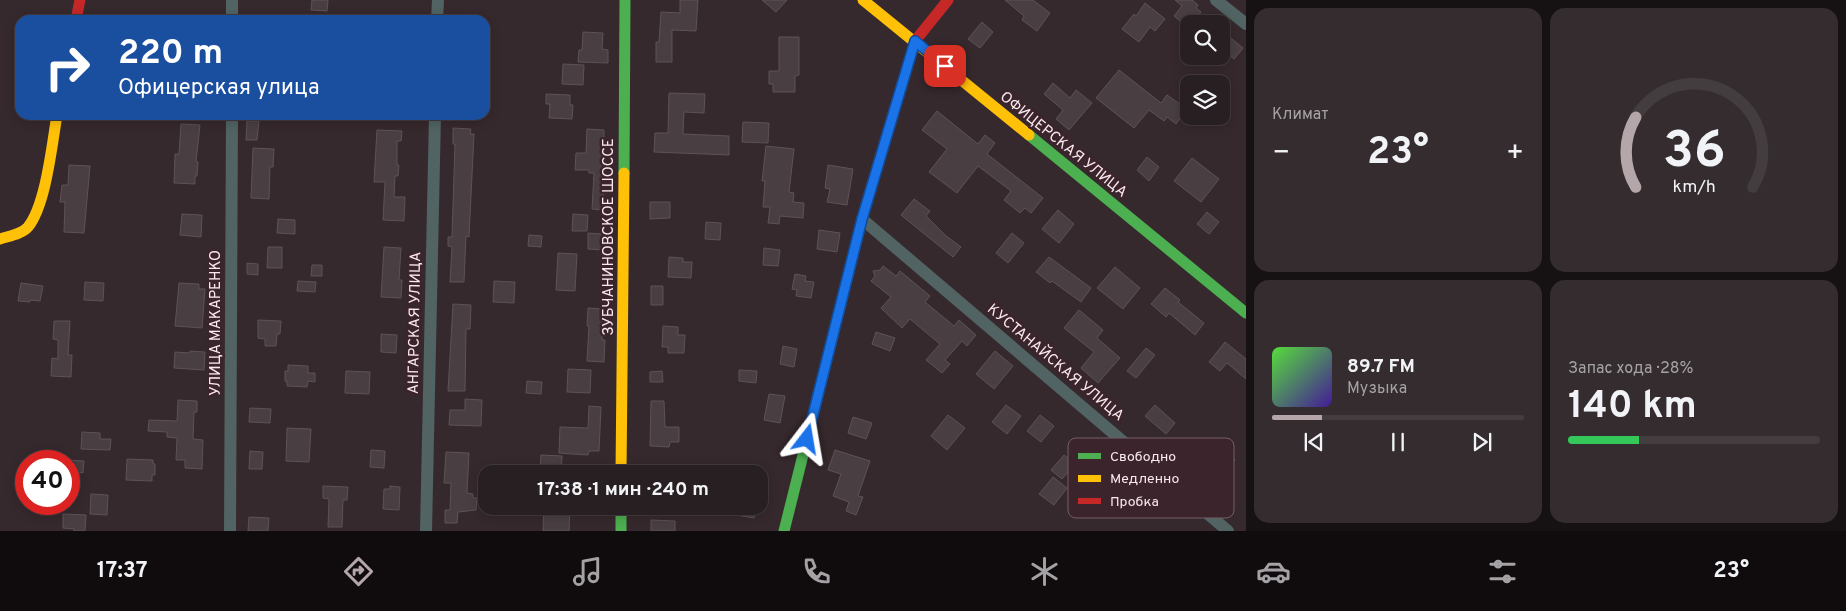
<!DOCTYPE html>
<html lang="ru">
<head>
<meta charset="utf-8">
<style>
	:root { --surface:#281f22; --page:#342c2f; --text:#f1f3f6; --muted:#a5a2a5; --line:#443d40; --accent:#b5a6aa }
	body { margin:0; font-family:Overpass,sans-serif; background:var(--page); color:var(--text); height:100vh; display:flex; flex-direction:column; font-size:19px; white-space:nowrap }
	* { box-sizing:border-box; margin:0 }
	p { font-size:16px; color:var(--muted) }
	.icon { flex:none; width:28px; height:28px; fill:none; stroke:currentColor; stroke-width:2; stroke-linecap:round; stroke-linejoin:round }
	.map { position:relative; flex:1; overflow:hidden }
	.side { display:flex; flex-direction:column; gap:8px; padding:8px; background:#161113; width:600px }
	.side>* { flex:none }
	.hud { position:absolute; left:15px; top:15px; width:475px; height:105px; border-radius:15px; box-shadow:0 2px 12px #0003,0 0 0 1px var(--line); background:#1a4fa0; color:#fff; overflow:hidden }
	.controls { position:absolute; left:1180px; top:15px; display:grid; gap:10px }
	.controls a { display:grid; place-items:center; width:50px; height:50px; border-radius:10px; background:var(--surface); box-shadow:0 2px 12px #0003,0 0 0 1px var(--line); font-size:25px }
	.speed { position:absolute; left:15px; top:450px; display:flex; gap:10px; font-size:25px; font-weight:700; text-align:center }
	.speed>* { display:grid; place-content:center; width:65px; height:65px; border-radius:50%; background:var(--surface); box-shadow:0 2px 12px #0003,0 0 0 1px var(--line); line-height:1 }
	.speed .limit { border:8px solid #d22; background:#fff; color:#111 }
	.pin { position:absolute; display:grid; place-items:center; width:42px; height:42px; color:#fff; margin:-21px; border-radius:10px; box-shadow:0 2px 8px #0006 }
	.me { position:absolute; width:55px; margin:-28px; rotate:14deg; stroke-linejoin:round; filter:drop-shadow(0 0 4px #0008) }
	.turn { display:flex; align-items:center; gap:18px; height:105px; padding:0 20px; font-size:22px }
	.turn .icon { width:65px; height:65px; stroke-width:2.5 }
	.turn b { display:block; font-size:35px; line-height:42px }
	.big { font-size:38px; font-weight:700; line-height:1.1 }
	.side .widget { flex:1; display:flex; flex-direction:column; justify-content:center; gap:8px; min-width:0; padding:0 18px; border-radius:15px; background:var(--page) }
	.side .dial { align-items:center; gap:0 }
	.dial svg { height:130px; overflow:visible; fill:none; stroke:var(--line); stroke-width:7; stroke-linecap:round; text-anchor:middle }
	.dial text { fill:var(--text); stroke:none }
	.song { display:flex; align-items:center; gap:15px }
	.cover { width:60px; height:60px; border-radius:8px; background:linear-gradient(135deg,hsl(110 70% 55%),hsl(260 70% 35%)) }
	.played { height:5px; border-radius:2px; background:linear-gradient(90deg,var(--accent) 20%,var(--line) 20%) }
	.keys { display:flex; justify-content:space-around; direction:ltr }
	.heat { display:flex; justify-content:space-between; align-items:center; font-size:28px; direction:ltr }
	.charge { height:8px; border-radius:4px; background:linear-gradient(90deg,#34c759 28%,var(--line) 0) }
	.side .tiles { flex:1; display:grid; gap:8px; grid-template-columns:repeat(2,1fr) }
	.trip { position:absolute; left:478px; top:465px; width:290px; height:50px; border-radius:15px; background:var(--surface); box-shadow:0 2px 12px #0003,0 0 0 1px var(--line); font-weight:700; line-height:50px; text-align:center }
	.tab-bar { display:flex; height:80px; justify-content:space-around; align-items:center; background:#100c0e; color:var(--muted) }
	.tab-bar .icon { width:35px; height:35px }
	.tab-bar .active { color:var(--accent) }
	.tab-bar b { font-size:22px; color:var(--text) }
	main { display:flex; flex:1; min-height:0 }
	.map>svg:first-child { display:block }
	.building { fill:#493f42; stroke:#5e5256 }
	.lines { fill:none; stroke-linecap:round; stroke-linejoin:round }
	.street { stroke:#516363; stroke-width:12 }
	.fast { stroke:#4caf50; stroke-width:11 }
	.slow { stroke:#ffc107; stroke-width:11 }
	.jam { stroke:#c62828; stroke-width:11 }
	.route-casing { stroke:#114b97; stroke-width:12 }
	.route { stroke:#1a73e8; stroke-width:9 }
	.labels { text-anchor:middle; stroke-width:5; stroke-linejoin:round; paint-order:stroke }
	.street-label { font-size:15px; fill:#faeaee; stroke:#3b242b }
	.key { fill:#3b242b; stroke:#745f66; stroke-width:1 }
	.key-label { font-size:14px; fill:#faeaee }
</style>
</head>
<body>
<main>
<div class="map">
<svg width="1246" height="531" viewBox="0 0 1246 531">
	<rect width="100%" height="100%" fill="#36292d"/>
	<!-- building -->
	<path class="building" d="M312 0H328L327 11 311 10Z
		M680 0H698L696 31 672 30V62H656V42H659L661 12 680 13Z
		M762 0H787L776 12Z
		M1005 0H1033L1050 13 1037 31 1022 20 1024 16Z
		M1175 0H1192L1198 5 1196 8 1201 12 1192 24H1189V28L1174 16 1182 6Z
		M1145 3 1165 19 1155 31 1150 27 1139 42 1122 29 1134 14 1136 16Z
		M982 22 993 32 980 48 968 39Z
		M1221 30 1243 48 1234 59 1221 48Z
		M583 32 603 33 602 49 608 50V63L578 62 579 50H582Z
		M779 37H799V75L795 76V92H773V84H769V71H779Z
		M563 64 584 65 583 85 562 84Z
		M1119 70 1161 103 1167 95 1187 109 1176 124 1167 117 1164 121 1149 110 1134 128 1096 98Z
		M1053 83 1070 98 1076 90 1092 103 1069 130 1056 119 1063 110 1044 94Z
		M669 93 705 94 704 113 684 112 683 134 729 136V155L654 152 655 133H668Z
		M546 94 570 95V105H573L572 119 549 118 550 104H546Z
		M937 111 978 144 985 135 995 143 987 154 1043 198 1031 213 1025 208 1020 213 1004 200 1011 191 978 166 957 193 929 172 947 149 922 130Z
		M247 121H259L257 140H246Z
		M743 122 769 123 768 143 742 142Z
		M181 124 200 125 196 161 198 162 197 176H195V184L174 183 175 154H179Z
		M453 128 471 129 470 134H474L469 237 466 236 464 282H450L452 247 448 246V237H452L453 205 455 144H453Z
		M587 129 604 130 603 210 592 209 594 173H589V170H575L576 153H586Z
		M377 130 402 131 401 141H397V165H399L398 176H395L394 197H405L404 221 383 220 385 182H374Z
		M766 146 794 149 789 192 794 193 793 202 804 203 803 218 780 216 779 224 768 223 770 207H763L765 181H762Z
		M253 148 274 149 273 167H270L269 199 251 198Z
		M1147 157 1159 167 1149 181 1137 170Z
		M1192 158 1219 179 1201 202 1174 181Z
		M69 165 90 166 84 233 64 232 65 202H60L62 185H68Z
		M828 165 853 169 847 205 827 202 830 189 825 188Z
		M914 199 930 211 926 216 945 235 961 247 953 257 901 215Z
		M650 202H670V218L650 219Z
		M1058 210 1074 224 1059 243 1042 229Z
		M1207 212 1219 222 1209 234 1197 224Z
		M182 214 202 215 201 237 180 235Z
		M573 214 588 215 587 231H572Z
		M278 219 295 220V234L277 233Z
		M706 222 721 223 720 240 705 239Z
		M819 230 840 233 837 252 817 249Z
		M588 233 603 234 602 250 588 249Z
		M1012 233 1024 243 1008 263 996 253Z
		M529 235 542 236 541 247 528 246Z
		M268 247H282V268H267Z
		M384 247 401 248 399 280H402L401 298 381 297Z
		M764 248 780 250 778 266 763 265Z
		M558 253 577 254 575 291 556 290Z
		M669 257 683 258V262H692L691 278 668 277Z
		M1049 257 1091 288 1081 302 1052 281 1050 283 1036 272Z
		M247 263 258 264V275L247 274Z
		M312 265H322V276H311Z
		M883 266 896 276 900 271 930 296 925 302 954 326 959 320 976 335 967 346 962 341 945 360 950 364 942 373 926 360 940 344 910 319 902 328 881 308 891 297 871 281 875 276 873 271 880 270Z
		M1115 267 1140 288 1123 309 1097 288Z
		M795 274 806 276 805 281 814 282 811 298 796 296 797 290 792 289Z
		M298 281 316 282 315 292 297 291Z
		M494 281 515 282 514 303 493 302Z
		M85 282 104 283 103 301 84 300Z
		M21 283 43 286 40 301 30 300V302L18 301Z
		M179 283 199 284V289H205L202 328 175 326Z
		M651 286H663V305H651Z
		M1165 288 1180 300 1178 302 1204 323 1195 335 1169 313 1166 317 1151 304Z
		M453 304 471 305 470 329H466L465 391H448Z
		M588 308 603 309 602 340H605L604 362 587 361 589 326H587Z
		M1079 310 1103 330 1097 338 1120 358 1098 383 1081 368 1094 352 1064 328Z
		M258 320 281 321 280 334H277L276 346H265V339L258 338Z
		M54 321H70L68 355H72L71 377 51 376 52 358 58 359V340L53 339Z
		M663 326 678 327V335H685L684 353H668V347H662Z
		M876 332 895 338 890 351 872 344Z
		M381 334 397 335 396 353 381 352Z
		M1225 342 1246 359V379L1227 363 1220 371 1209 362Z
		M783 346 797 349 794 367 780 364Z
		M1146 348 1155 355 1136 378 1127 371Z
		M190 351 205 352 204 370 174 368 175 352 190 353Z
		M995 351 1013 366 994 389 976 374Z
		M288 365 308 366V373H315V382L308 381 307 387 287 386V381H285V371H288Z
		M568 369 591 370 590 393 567 392Z
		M739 370 757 371 756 383 739 381Z
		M346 371 370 372 369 394 345 393Z
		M662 371 663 382H650V372Z
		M527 381 542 382 541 394 526 393Z
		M769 394 785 396 780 423 764 420Z
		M465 399 482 400 481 426 449 425 450 410H465Z
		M178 400 197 401V412H194L193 439 203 440 202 469 185 468V460H176L177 438 167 437V432L148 431 149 420 177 421Z
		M651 401H664L665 427H679V442H670L669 447 650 446Z
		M1006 405 1021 416 1007 434 992 422Z
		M1155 405 1175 423 1166 434 1145 416Z
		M589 406 601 407 599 451H589L588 455 559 453 560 427 588 428Z
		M250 408 271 409 270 423 249 422Z
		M948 415 965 428 947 450 931 436Z
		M1040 415 1054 426 1041 442 1027 431Z
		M853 417 872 423 866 439 848 433Z
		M287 428 311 429 309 462 286 461Z
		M82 432 100 433V439H111L110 450 81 449Z
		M1217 445 1235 460 1217 481 1199 466Z
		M371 450 385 451 384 468 370 467Z
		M835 450 870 461 858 496 863 497 856 515 846 511 849 502 833 496 841 474 828 470Z
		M250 451 263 452 262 469H249Z
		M446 452 469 453 467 493 473 494V498H477L476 510 458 512 457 523H445V510H450L451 483H444Z
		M541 455 562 456 561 474 540 471Z
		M1064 455 1075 464 1062 479 1051 470Z
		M127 459 153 460V464H155V475H152V481L126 480Z
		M69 460 84 461 83 473 80 472 79 479H69Z
		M1053 477 1067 488 1054 505 1039 494Z
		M323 486 348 487 347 500H343L342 527H328L329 499 323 498Z
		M390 486 400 487 399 510 383 509 384 489H390Z
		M91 494 108 495 107 515 90 514Z
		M544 506H570L569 531H543Z
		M718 506H756L754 518 718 512Z
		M63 514 86 515 85 531H74V529L63 528Z
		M249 517 269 518 268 531H248Z
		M651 520 675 521V531H651Z"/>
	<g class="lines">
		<!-- street -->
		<path class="street" d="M1216 0 1246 24
			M232 20V0
			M437 20 438 0
			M862 219 1228 531
			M230 531 232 115
			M426 531 435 115"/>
		<!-- fast -->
		<path class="fast" d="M1029 135 1246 313
			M624 173 625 0
			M621 506V531
			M784 531 862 219 872 185"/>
		<!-- slow -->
		<path class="slow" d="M863 0 1029 135
			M0 239C9 236 22 234 28 227 46 205 52 144 57 115
			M621 474 624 173"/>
		<!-- jam -->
		<path class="jam" d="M76 20 80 0
			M872 185 915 41 948 0"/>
	</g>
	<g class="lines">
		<defs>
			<path id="route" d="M807 439 862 219 915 41 945 66"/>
		</defs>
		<!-- route casing -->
		<use href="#route" class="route-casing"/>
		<!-- route -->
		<use href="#route" class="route"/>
	</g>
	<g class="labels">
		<!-- street labels -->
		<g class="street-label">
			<text transform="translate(1064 144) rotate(39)" y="5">ОФИЦЕРСКАЯ УЛИЦА</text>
			<text transform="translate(608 237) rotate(-90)" y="5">ЗУБЧАНИНОВСКОЕ ШОССЕ</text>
			<text transform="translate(215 323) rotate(-90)" y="5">УЛИЦА МАКАРЕНКО</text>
			<text transform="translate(414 323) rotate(-89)" y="5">АНГАРСКАЯ УЛИЦА</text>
			<text transform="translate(1056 362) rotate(40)" y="5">КУСТАНАЙСКАЯ УЛИЦА</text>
		</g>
	</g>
	<!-- legend -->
	<rect x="1068" y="438" width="166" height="80" rx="8" class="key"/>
	<rect x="1078" y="453" width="23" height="6" fill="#4caf50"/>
	<rect x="1078" y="475" width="23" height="7" fill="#ffc107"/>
	<rect x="1078" y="498" width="23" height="6" fill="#c62828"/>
	<g class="key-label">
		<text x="1110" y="461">Свободно</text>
		<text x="1110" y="483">Медленно</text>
		<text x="1110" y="506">Пробка</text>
	</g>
</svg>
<div class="controls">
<a><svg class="icon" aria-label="search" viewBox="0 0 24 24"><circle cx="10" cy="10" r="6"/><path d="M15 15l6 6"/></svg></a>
<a><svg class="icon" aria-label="layers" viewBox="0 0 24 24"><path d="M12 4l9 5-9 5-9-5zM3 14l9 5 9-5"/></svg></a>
</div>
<div class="speed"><div class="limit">40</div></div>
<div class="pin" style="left:945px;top:66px;background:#d93025"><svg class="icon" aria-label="arrive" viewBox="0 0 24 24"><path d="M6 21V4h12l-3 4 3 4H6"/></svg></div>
<svg class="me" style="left:807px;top:439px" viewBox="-20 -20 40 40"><path d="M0-17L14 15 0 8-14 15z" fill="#1a73e8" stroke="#fff" stroke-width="4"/></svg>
<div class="trip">17:38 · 1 мин · 240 m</div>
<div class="hud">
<div class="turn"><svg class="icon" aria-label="right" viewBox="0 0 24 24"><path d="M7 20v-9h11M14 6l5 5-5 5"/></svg><div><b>220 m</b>Офицерская улица</div></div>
</div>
</div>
<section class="side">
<div class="tiles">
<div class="widget"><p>Климат</p>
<div class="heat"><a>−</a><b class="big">23°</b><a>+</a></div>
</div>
<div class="widget dial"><svg viewBox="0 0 100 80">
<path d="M14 69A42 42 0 1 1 86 69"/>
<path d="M14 69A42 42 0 0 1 14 26" stroke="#b5a6aa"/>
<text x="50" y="56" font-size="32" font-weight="700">36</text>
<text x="50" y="72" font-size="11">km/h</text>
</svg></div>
<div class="widget">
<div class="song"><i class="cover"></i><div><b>89.7 FM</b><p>Музыка</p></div></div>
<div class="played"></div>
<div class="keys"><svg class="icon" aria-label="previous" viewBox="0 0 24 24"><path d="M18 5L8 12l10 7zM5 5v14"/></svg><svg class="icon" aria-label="pause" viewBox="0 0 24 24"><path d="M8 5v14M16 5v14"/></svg><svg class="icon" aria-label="next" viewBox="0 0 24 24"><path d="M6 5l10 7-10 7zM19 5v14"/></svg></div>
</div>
<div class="widget"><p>Запас хода · 28%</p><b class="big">140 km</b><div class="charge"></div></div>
</div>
</section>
</main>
<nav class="tab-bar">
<b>17:37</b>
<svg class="icon active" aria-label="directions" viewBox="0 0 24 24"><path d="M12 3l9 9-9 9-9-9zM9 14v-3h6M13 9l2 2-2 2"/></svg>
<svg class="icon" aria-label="music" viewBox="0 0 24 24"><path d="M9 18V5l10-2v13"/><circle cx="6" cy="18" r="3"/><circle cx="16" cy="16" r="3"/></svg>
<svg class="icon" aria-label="phone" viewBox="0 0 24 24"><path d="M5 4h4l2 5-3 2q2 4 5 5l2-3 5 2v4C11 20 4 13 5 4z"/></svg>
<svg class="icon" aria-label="climate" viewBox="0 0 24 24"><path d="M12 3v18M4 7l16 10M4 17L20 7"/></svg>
<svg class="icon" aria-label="car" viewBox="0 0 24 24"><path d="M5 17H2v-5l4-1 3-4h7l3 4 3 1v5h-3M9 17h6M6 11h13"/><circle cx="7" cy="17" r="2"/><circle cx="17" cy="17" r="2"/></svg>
<svg class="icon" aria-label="filters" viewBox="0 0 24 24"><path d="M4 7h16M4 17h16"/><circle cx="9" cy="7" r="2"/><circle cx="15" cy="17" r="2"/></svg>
<b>23°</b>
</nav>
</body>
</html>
